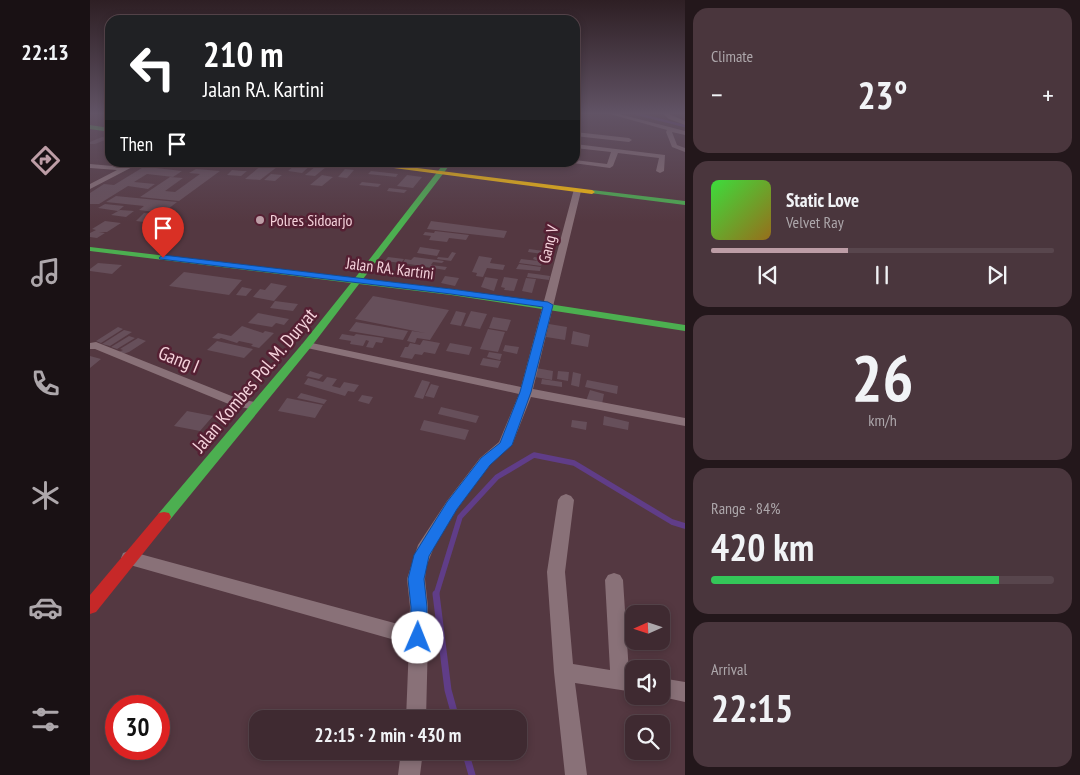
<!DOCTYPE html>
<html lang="en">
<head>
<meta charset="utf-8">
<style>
	:root { --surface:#3f2a31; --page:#4a363d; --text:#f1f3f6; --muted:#ada7ab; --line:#58464d; --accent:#bd9da6 }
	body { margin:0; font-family:"PT Sans Narrow",sans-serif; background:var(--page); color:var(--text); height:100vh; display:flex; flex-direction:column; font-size:19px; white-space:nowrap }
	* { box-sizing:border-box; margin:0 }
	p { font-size:16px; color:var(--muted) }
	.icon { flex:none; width:28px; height:28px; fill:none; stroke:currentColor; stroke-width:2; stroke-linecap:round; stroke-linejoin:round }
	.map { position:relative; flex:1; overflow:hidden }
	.drawer { display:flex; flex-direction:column; gap:8px; padding:8px; background:#23171b; width:395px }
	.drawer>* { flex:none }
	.banner { position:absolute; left:15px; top:15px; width:475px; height:152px; border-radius:15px; box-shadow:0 2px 8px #0003,0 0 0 1px var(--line); background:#202124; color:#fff; overflow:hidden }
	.needle { width:32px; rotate:267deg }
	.fabs { position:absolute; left:535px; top:605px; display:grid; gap:10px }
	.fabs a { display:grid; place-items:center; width:45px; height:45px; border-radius:10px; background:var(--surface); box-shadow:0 2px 8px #0003,0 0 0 1px var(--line); font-size:25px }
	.speed { position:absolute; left:15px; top:695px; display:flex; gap:10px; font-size:25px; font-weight:700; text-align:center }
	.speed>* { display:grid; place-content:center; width:65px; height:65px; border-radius:50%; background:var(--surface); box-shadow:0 2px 8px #0003,0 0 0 1px var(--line); line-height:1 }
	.speed .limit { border:8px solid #d22; background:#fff; color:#111 }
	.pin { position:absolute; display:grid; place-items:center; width:42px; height:42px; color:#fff; margin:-51px -21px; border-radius:50% 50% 50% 0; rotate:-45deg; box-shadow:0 0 5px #0007 }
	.pin .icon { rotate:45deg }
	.me { position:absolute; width:55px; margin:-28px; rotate:1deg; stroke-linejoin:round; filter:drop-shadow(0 0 4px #0008) }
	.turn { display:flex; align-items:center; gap:18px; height:105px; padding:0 15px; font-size:22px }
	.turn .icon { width:65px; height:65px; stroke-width:2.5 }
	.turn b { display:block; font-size:35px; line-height:42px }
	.then { display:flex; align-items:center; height:48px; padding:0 15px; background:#0003; gap:10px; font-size:19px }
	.big { font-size:38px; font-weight:800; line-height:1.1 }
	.drawer .card { flex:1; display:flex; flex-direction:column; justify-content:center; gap:8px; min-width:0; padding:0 18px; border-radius:15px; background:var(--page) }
	.drawer .dial { align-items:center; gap:0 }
	.dial b { font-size:65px; line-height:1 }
	.song { display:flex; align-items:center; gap:15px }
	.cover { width:60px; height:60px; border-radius:8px; background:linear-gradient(135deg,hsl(120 70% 55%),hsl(40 70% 35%)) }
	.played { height:5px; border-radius:2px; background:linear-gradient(90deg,var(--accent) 40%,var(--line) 40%) }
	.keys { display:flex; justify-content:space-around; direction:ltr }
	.heat { display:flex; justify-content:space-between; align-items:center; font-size:28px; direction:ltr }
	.charge { height:8px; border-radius:4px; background:linear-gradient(90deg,#34c759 84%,var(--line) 0) }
	.trip { position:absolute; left:159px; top:710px; width:278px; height:50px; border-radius:15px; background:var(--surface); box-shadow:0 2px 8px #0003,0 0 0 1px var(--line); font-weight:800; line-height:50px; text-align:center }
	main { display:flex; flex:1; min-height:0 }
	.tabs { display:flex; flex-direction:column; width:90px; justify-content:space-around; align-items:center; background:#191114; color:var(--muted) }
	.tabs .icon { width:35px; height:35px }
	.tabs .on { color:var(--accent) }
	.tabs b { font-size:22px; color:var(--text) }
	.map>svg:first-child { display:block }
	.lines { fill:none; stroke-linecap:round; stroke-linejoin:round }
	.stream-far2 { stroke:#603d88; stroke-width:2.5 }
	.stream-far1 { stroke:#603d88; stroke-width:5.5 }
	.stream { stroke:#603d88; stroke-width:7 }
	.building { fill:#664f5a }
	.street { fill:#897178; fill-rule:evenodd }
	.fast { fill:#4caf50; fill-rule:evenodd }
	.slow { fill:#ffc107; fill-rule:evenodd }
	.jam { fill:#c62828; fill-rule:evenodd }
	.route { fill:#1a73e8; stroke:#114b97 }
	.poi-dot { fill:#bd9da6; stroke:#552033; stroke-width:2 }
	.labels { text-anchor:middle; stroke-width:5; stroke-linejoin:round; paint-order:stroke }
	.far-poi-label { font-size:16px; fill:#f6d3dc; stroke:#552033; text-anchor:start }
	.far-street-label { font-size:16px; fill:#f6d3dc; stroke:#552033 }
	.street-label { font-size:19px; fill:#f6d3dc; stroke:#552033 }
</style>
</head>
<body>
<main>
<nav class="tabs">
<b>22:13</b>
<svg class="icon on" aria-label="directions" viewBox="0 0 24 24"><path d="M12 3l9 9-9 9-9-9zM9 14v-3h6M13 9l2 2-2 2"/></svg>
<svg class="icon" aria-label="music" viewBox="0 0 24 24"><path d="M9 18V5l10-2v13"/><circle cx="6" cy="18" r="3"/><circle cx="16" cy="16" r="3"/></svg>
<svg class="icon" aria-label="phone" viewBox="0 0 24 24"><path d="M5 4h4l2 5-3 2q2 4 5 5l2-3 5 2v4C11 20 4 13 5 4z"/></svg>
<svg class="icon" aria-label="climate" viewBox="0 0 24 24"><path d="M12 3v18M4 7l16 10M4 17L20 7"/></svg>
<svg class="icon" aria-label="car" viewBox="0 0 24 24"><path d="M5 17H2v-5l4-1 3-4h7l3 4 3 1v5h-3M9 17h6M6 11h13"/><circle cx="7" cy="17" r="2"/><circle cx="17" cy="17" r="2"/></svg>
<svg class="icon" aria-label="filters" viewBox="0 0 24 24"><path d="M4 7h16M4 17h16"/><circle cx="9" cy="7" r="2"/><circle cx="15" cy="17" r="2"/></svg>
</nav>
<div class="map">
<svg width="595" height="775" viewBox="0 0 595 775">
	<rect width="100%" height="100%" fill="#543841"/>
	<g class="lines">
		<!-- stream-far2 -->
		<path class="stream-far2" d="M547 114 595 126"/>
		<!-- stream-far1 -->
		<path class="stream-far1" d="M346 595 370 517 407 477 444 455 484 463 582 522 595 526"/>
		<!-- stream -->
		<path class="stream" d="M346 594 358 690 366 719
			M375 751 382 775"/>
	</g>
	<!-- building -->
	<path class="building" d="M12 137 20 138 5 144H0V142Z
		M60 163 72 164 66 168 92 171 83 177 57 174 44 182 65 184 58 189 38 186 9 204H0V193L14 184 24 185Z
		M206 164H222L212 173 198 171Z
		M172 165 187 167 170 180 155 179Z
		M226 166 236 167 225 176 215 175Z
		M106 169 130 171 89 201 50 197 80 177 93 178 75 191 85 192 110 174 99 173Z
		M255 169 264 170 257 178 248 177Z
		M142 170 152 171H157L151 176 137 175Z
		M281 171 308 174 306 177 278 174Z
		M181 174 192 175 185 181 174 180Z
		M232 175 243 177 232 186 220 185Z
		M317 175 332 177 323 188 307 186Z
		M272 182 291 184 288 187 269 185Z
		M299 188 317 190 314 193 297 191Z
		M26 196 87 202 73 213 49 210 54 206 16 202Z
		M15 204 34 206 28 211 8 208Z
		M30 210 44 211 36 217 21 215Z
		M54 213 63 214 54 222 46 221Z
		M65 214 73 215 62 224H53Z
		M15 221 31 223 17 232H9L15 233 7 238 0 237V233L6 230 2 229Z
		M341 221 417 231 414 238 337 229Z
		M345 231 379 235 376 240 359 238 357 242 339 240 341 236 333 235 335 232 344 233Z
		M330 247 350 250 347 256 327 253Z
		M439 249 461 252 460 255 438 252Z
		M362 252 366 253 361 261 347 259 348 257 358 258Z
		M389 256 402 258 400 263 415 265 413 270 397 268 393 277 386 276 387 273 382 272Z
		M298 257 314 259 311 263 295 261Z
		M324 257 354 261 352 263 343 262 341 265 357 267 355 270 313 263 315 259 321 260Z
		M444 257 461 259 460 262 453 261 451 266 429 263 431 259 448 261 443 259Z
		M8 263 32 265 22 274 0 271V269Z
		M429 264 451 267 450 271 426 269Z
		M94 272 152 280 139 295 79 286Z
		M438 273 446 274 460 276 459 280 437 277Z
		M355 276 369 278 365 286 351 283Z
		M395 277 408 279 404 291 391 287Z
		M414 277 428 279 424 291 414 290 415 288 411 287Z
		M436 278 446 279 442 293 432 291Z
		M181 283 197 286 184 301 163 297 170 289 175 290Z
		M152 287 162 289 156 296 146 295Z
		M283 296 359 310 340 340 327 338 325 343 317 341 322 331 335 333 265 319Z
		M185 301 208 304 203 311 180 308Z
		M366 311 376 313 371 326 360 324Z
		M381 311 397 314 390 329 374 326Z
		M168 313 199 319 194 325 186 323 182 327 158 323Z
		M403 317 421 320 417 331 399 328Z
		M266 322 318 331 313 340 259 331Z
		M459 324 477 327 475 340 456 337Z
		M152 326 173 333 175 331 184 333 169 348 161 346 163 344 149 341 147 343 131 338 129 339 122 338 128 333 141 336Z
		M28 327 33 329 11 343 6 341Z
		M398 329 415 332 408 352 390 349Z
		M34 330 42 332 20 346 12 344Z
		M483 331 500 335 498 347 481 344Z
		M252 334 264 336 266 334 294 338 292 343 286 342 283 348 276 347 279 341 276 340 273 346 260 344 261 341 249 339Z
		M39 336 45 338 27 349 21 347Z
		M48 338 56 341 39 352 33 354 29 352 33 350 30 349Z
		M333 340 350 343 345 354 334 352 332 355 325 354 322 359 310 357 315 347H318L320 343 330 345Z
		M127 341 163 349 154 358 117 350Z
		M360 343 382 347 379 355 356 351Z
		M415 345 429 347 427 354 413 351Z
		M399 352 412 354 410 360 397 357Z
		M0 356 11 359 0 368Z
		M393 358 411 361 408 368 390 365Z
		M446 368 463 371 462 380 445 377Z
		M220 371 233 375 229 379 216 376Z
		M468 371 479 372 478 381 467 379Z
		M483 372 491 374 489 387 481 385Z
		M237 377 247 379 242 386 250 388 254 382 269 385 264 392 258 391 255 396 214 384 218 378 233 382Z
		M452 379 472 382V387L451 384Z
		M332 380 340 382 333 399 324 397Z
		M497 380 528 386 527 394 495 387Z
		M341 384 349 386 344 398 335 396Z
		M500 390 514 394 512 404 496 401Z
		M211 393 237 400 234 404 207 398Z
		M272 395 283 397 279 404 268 401Z
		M197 398 233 405 225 418 188 411Z
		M351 407 389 416 386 423 348 414Z
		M97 411 123 416 110 431 84 426Z
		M514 416 539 422 538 430 513 425Z
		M334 420 379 430 375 440 330 430Z
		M482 420 497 422 496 430 481 427Z"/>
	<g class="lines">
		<!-- street -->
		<path class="street" d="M520 114H529L595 131V135L582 132 587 145 595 148V152L582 147 576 132 577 130Z
			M573 114H579L595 121V125L579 119Z
			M485 132 539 138 542 140 539 142 485 136Z
			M485 144 575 155 574 171 570 173 566 171 569 158 528 153 523 166 520 168 483 163 485 160 517 164 521 152 485 148Z
			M43 162H52L0 189V184L27 170 0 168V164L34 167Z
			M484 189 491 191 443 389 595 418V426L441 397 422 445 400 464 367 509 344 547 336 567 335 579 338 607V638L336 719H316L319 644 33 563 31 558 33 553 39 551 319 627 320 607 317 579 328 545 357 501 390 458 409 442 429 394 217 348 211 345 217 342 431 387Z
			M6 342 149 399 170 403 171 406 165 410 141 405 5 349H0V343Z
			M476 494 481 496 484 500 475 572 483 664 520 670 515 580 518 575 524 573 530 575 533 580 539 673H544V692L485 683 497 775H475L464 672 457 572 468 500 471 496Z
			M571 678 595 682V702L568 696H571Z
			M311 751H333L330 775H308Z"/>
		<!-- fast -->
		<path class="fast" d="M0 125 20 128V132L0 129Z
			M355 162H362L273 279 361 289 595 325V331L361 295 269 284 221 347 79 521 74 522 69 521 67 517 69 513 213 343 261 283 0 251V247L265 278Z
			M502 190 595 201V205L500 193 499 192Z"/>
		<!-- slow -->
		<path class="slow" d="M258 162H280L502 190 505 192 502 194Z"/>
		<!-- jam -->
		<path class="jam" d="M74 512 79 513 81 517 79 521 6 612 0 614V595L69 513Z"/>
	</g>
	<!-- sky -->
	<linearGradient id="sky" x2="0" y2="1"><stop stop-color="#2e1f24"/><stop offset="0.51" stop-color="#615365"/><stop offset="1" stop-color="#615365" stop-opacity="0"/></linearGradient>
	<rect width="595" height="222" fill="url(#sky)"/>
	<!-- route -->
	<path class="route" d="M73 255 361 289 458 302 463 305 441 392 422 445 400 465 367 509 339 556 334 579 337 607V638L335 644 328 646 322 644 320 638 321 607 318 579 324 555 357 502 391 458 410 443 430 392 453 307 361 294 70 259 69 258Z"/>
	<!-- markers -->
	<circle class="poi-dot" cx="170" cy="220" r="5"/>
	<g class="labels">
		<!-- far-poi labels -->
		<g class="far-poi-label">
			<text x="180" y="226">Polres Sidoarjo</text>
		</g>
		<!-- far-street labels -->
		<g class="far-street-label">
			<text transform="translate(458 244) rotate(-76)" y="6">Gang V</text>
			<text transform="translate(300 268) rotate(7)" y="6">Jalan RA. Kartini</text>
		</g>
		<!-- street labels -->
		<g class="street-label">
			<text transform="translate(89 359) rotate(22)" y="7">Gang I</text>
			<text transform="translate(164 380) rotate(-50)" y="7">Jalan Kombes Pol. M. Duryat</text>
		</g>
	</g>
</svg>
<div class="fabs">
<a><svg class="needle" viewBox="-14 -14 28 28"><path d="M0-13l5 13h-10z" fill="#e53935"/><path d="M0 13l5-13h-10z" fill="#ada7ab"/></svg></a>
<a><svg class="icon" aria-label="sound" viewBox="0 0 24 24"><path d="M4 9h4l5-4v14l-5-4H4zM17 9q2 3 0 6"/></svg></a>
<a><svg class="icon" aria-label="search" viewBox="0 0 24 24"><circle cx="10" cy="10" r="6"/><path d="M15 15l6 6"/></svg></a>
</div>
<div class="speed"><div class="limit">30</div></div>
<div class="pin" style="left:73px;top:258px;background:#d93025"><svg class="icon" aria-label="arrive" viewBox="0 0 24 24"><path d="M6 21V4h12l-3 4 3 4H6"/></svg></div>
<svg class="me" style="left:328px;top:638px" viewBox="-20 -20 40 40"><circle r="19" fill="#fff"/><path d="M0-13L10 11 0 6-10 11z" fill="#1a73e8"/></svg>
<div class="trip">22:15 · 2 min · 430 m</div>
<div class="banner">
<div class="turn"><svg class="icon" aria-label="left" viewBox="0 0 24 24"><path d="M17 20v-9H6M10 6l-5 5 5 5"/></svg><div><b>210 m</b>Jalan RA. Kartini</div></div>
<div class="then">Then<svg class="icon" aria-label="arrive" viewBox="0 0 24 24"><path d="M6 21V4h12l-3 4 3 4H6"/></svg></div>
</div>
</div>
<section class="drawer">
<div class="card"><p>Climate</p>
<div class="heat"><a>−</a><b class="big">23°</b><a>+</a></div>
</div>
<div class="card">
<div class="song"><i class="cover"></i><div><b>Static Love</b><p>Velvet Ray</p></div></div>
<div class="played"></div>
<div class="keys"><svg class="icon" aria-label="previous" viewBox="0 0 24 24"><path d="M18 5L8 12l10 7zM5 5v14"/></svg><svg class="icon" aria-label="pause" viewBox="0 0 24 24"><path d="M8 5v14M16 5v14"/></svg><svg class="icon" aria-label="next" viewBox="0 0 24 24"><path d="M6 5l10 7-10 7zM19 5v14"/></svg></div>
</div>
<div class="card dial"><b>26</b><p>km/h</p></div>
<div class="card"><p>Range · 84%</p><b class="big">420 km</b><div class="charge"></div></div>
<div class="card"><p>Arrival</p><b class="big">22:15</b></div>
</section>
</main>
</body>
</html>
